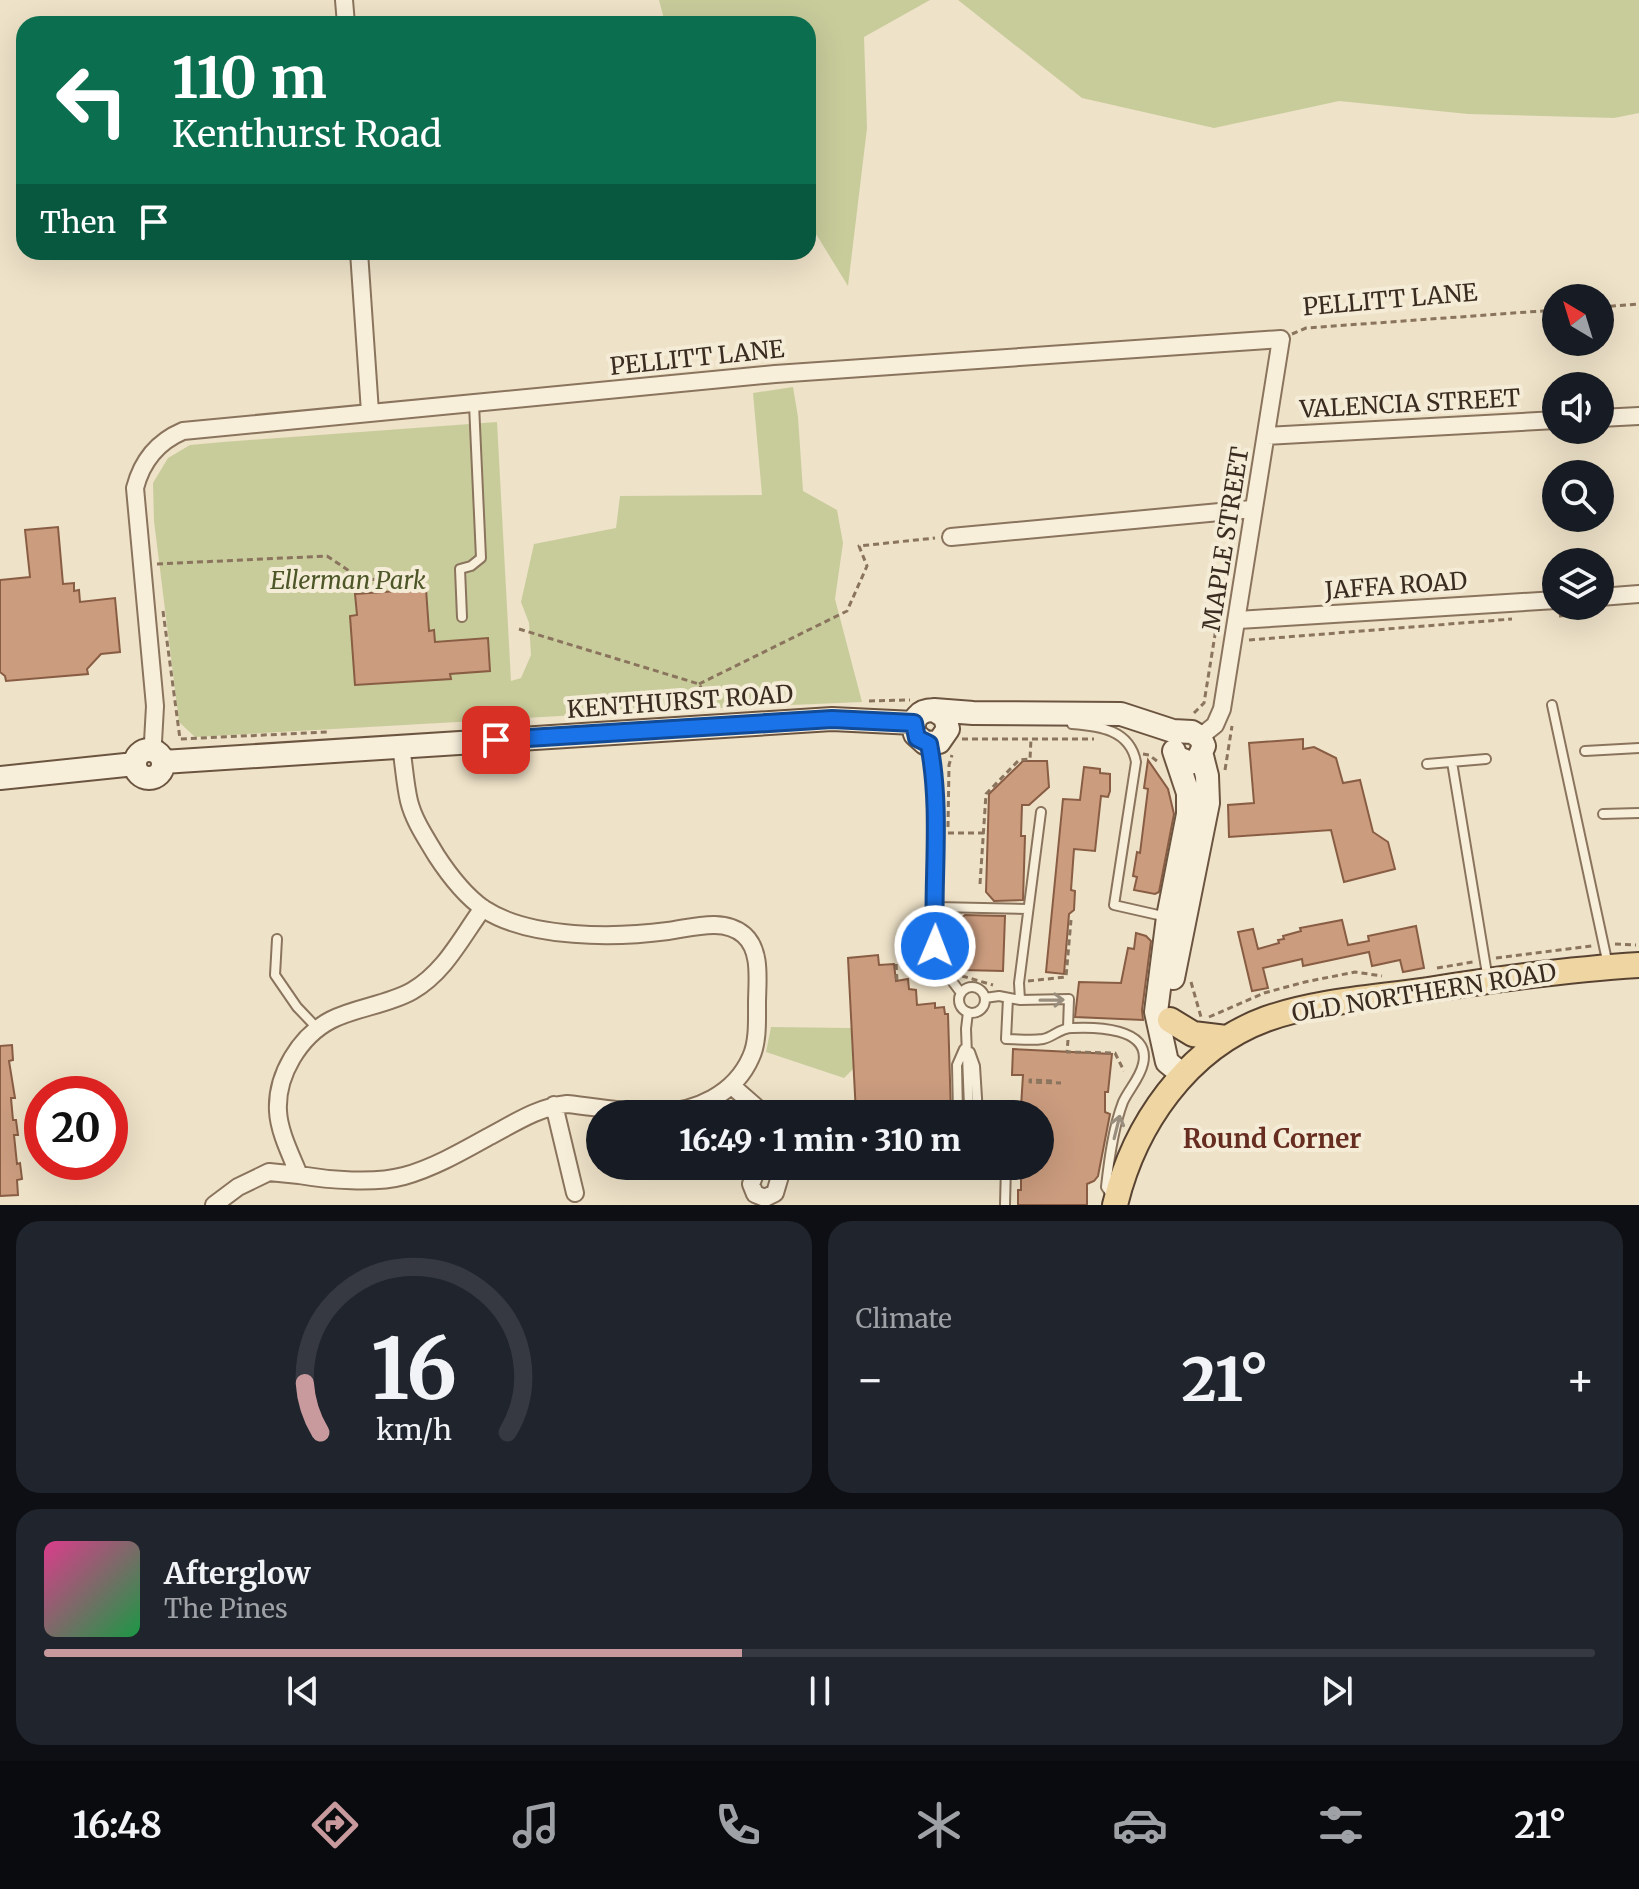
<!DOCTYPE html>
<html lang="en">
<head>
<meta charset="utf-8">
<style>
	:root { --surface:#171b24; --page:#20242c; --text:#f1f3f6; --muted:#9ea1a6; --line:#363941; --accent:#c99a9d }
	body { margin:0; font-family:Merriweather,serif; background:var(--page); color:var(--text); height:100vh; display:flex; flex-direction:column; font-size:30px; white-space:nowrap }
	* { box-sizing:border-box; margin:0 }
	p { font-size:26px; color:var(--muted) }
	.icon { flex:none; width:44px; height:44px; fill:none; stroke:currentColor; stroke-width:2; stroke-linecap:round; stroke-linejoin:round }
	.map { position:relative; height:1205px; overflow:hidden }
	.drawer { display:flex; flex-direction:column; gap:16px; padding:16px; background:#0d0f14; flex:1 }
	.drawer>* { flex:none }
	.hud { position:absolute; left:16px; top:16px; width:800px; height:244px; border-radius:24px; box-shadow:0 8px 32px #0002; background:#0b6e4f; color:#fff; overflow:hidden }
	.needle { width:52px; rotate:322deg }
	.tools { position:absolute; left:1542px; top:284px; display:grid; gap:16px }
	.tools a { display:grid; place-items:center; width:72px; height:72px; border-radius:50%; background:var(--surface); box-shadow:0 8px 32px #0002; font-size:40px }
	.speed { position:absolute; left:24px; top:1076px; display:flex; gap:16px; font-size:40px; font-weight:700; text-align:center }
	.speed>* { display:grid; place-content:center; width:104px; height:104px; border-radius:50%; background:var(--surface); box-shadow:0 8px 32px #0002; line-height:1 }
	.speed .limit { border:12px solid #d22; background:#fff; color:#111 }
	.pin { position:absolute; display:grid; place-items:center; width:68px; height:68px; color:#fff; margin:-34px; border-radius:16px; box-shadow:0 4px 12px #0006 }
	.me { position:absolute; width:88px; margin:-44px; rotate:1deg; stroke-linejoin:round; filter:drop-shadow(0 0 6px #0008) }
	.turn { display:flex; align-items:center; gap:28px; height:168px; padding:0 24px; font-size:36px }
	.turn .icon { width:104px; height:104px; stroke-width:2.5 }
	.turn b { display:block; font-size:56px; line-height:68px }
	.then { display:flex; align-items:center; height:76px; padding:0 24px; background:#0003; gap:16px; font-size:30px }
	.big { font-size:60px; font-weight:800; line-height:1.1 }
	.drawer .card { flex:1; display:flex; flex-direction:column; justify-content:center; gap:12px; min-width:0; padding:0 28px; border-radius:24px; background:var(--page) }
	.drawer .dial { align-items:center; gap:0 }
	.dial svg { height:208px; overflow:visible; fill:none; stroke:var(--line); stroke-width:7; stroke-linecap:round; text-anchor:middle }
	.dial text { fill:var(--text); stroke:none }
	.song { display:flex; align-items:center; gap:24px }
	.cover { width:96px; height:96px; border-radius:12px; background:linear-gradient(135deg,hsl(330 70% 55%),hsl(140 70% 35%)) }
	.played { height:8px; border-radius:4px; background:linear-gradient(90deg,var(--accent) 45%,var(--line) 45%) }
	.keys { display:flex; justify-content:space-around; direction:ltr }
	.heat { display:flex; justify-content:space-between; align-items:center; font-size:44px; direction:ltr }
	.drawer .tiles { flex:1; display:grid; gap:16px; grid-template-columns:1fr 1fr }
	.card:last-child { grid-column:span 2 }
	.trip { position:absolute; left:586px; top:1100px; width:468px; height:80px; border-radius:40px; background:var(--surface); box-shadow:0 8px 32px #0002; font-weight:800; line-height:80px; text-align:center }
	.dock { display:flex; height:128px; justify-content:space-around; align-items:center; background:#090b0e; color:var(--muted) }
	.dock .icon { width:56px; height:56px }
	.dock .selected { color:var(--accent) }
	.dock b { font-size:36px; color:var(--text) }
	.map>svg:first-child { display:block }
	.green { fill:#c8cc9b }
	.building { fill:#cb9c7e; stroke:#885d43; stroke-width:2 }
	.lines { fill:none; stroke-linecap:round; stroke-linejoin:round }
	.service-casing { stroke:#8a745d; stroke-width:12 }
	.minor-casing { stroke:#8a745d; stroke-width:20 }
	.secondary-casing { stroke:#6c5540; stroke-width:26 }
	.primary-casing { stroke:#584231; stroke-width:28 }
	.path { stroke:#8a745d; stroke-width:3; stroke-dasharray:6 4; stroke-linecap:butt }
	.service { stroke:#f8efdb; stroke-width:8 }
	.minor { stroke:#f8efdb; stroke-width:16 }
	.secondary { stroke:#f8efdb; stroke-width:22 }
	.primary { stroke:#efd5a1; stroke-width:24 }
	.oneway { stroke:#998e7e }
	.route-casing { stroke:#114b97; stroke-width:20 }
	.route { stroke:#1a73e8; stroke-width:14 }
	.labels { text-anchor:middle; stroke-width:8; stroke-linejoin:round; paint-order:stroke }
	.street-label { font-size:24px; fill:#3a2c20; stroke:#f5ecd7 }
	.park-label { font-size:24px; font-style:italic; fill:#4c5627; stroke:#f5ecd7 }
	.neighbourhood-label { font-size:26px; font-weight:bold; fill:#662d20; stroke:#f5ecd7 }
</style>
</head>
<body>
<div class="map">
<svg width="1639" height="1205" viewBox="0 0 1639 1205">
	<rect width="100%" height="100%" fill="#eee2c8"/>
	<!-- green -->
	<path class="green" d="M659 0H930L864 37 867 128 848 286 808 221V24H659L664 19Z
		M958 0H1639V113L1614 118 1468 114 1339 101 1214 128 1082 98Z
		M793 387 798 417 803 491 837 510 843 543 835 599 862 702 648 711 195 737 179 722 154 521 153 483 168 458 190 445 223 442 497 422 511 681 521 678 531 655 529 623 521 602 534 544 616 528 620 496 762 495 753 393Z
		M771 1027 851 1028 853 1069 844 1078 766 1052Z"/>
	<!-- building -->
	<path class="building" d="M58 527 63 584 74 583V591L79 590 80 602 115 598 120 652 101 654 87 669 88 674 6 681 5 676 0 672V580L30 577 25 530Z
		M426 589 429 631 434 630 435 642 488 638 490 671 450 674 451 679 355 685 350 616 357 615 355 594Z
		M1303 739V749L1314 747 1336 758 1343 783 1360 780 1373 832 1388 842 1395 869 1344 882 1331 830 1229 837 1228 805 1254 803 1249 743Z
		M1148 760 1168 789 1174 814 1159 892 1155 894 1134 890 1137 877 1133 876 1137 852 1140 853 1148 789 1144 788Z
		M1023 761H1047L1049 787 1029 805H1022L1021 836H1025L1023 900 994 901 986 892 989 794Z
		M1084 767 1100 769V773L1110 774V791L1108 797 1101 796 1095 851 1074 849 1071 890 1075 891 1074 910 1069 914 1064 974 1046 972 1063 799 1080 800Z
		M965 915 1005 916 1003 971 962 970 955 962V924Z
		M1342 920 1348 945 1369 941 1368 936 1416 926 1424 968 1403 972 1400 960 1372 966 1369 952 1303 966 1302 959 1263 968 1268 988 1252 991 1238 932 1253 929 1258 949 1279 943 1278 940 1284 939 1283 936 1301 931 1300 928Z
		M1136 933 1146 936 1151 941 1142 1010 1143 1020 1075 1017 1079 982 1121 983 1128 948 1134 949Z
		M878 955 879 965 894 964 896 981 908 979 909 989 916 990 917 1005 935 1003V1008L944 1007 945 1014H948L951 1114H856L848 958Z
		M12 1045 13 1060 9 1061 15 1098H11L13 1120H16L18 1135H14L17 1164 20 1163 22 1179 17 1180 18 1195 0 1196V1046Z
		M1013 1049 1112 1054 1108 1092H1105V1112L1110 1114 1098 1176 1094 1181 1087 1184V1205H1018V1190H1021V1166H1040V1114H1030V1107H1021L1023 1075H1012Z"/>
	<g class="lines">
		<defs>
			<path id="service" d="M462 617 460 569 471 566 481 558 474 404
				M1552 705 1608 965
				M1072 724C1100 726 1130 730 1136 762L1114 905 1167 917
				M929 745 936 816V953L940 965 961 993
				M1585 751 1639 748
				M1452 762 1488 980
				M1427 764 1486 759
				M1603 814 1639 813
				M936 907 1028 909
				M277 939 275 975 297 1007 318 1029
				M959 1000a13 13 0 1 1 26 0a13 13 0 1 1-26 0Z
				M985 998 999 996 1020 1000 1069 999 1068 1028
				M1008 998 1006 1039C1018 1039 1031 1041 1043 1039 1053 1037 1060 1028 1072 1028 1094 1027 1152 1027 1143 1064 1140 1078 1129 1089 1123 1102 1113 1128 1109 1160 1106 1187L1112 1196
				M1020 1000 1019 983 1041 812
				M968 1012 966 1029 969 1107
				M970 1052 975 1066 978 1114
				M958 1114 957 1065 964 1049
				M1005 1205 1006 1166"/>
			<path id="minor" d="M344 0 346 24
				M359 252 370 412
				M1600 418 1639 416
				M1267 436 1556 420
				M951 537 1252 509
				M1600 597 1639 594
				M1238 620 1556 600
				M401 747C404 765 405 784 409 801 414 821 426 838 436 855 449 875 464 895 484 909 530 939 615 938 668 931 691 928 724 917 744 935 762 951 757 981 757 1004 757 1021 758 1042 751 1057 735 1094 696 1112 657 1113 628 1113 597 1107 567 1104 538 1107 513 1124 488 1137 461 1152 433 1168 404 1176 375 1184 328 1180 299 1175 291 1155 279 1132 278 1111 276 1075 300 1036 331 1020 357 1007 387 1005 412 991 445 972 461 938 483 908
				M149 750 153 742 155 706 135 488C142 461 157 442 183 431L775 374 1281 339 1222 709 1215 725 1200 737
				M732 1086 764 1114
				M554 1105 575 1193
				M765 1166 755 1174 751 1184 755 1194 765 1198 775 1193 783 1166
				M214 1205 238 1187 269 1172 299 1175"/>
			<path id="secondary" d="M934 710 945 717 948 729 939 742 925 743 915 734C911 719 919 710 934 710L973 713 1121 714 1173 731 1192 732 1200 737 1204 746 1198 759 1190 763 1178 758
				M135 764a14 14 0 1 1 28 0a14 14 0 1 1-28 0Z
				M1174 751 1188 793V814L1168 917 1156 1012 1167 1062 1183 1075
				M163 762 832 719 914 723
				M0 778 135 764
				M1173 978 1208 803 1207 776 1202 756"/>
			<path id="primary" d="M1170 1020 1193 1034 1226 1038
				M1115 1205C1134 1125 1187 1048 1266 1019 1317 1001 1374 998 1428 990 1498 979 1568 969 1639 965"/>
		</defs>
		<!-- service casing -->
		<use href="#service" class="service-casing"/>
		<!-- minor casing -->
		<use href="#minor" class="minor-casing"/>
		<!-- secondary casing -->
		<use href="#secondary" class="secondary-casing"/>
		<!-- primary casing -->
		<use href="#primary" class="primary-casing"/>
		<!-- path -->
		<path class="path" d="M1600 307 1639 304
			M1292 334 1306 328 1556 310
			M157 564 327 556 361 579 429 581
			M163 611 180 739 327 732
			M1559 616 1599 613
			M519 629 699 684 715 711
			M1249 640 1512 619
			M699 684 847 611 867 566 859 546 935 538
			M869 701 910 700
			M1194 713 1204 703 1233 523
			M962 739H1094
			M1143 754 1149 755 1157 761
			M1225 770 1232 726
			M948 827 949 765 952 755
			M948 833H984
			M980 884 986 794 1019 760 1030 759 1031 739
			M1615 944 1636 945
			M1496 958 1592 946
			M1437 968 1473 962
			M962 976 993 985
			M897 980 896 962 902 961
			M1028 981 1066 977 1071 920
			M1191 982 1201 1017
			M1209 1017 1264 993 1305 982 1355 972 1382 976
			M1068 1040 1067 1052 1115 1053 1124 1071
			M1052 1081 1030 1080V1082L1061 1083"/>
		<!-- service -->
		<use href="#service" class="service"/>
		<!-- minor -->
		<use href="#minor" class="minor"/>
		<!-- secondary -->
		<use href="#secondary" class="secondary"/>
		<!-- primary -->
		<use href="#primary" class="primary"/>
	</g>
	<!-- one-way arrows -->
	<defs><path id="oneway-shaft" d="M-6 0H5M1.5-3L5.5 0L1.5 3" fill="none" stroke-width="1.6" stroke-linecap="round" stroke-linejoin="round" transform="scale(2)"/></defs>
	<g class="oneway">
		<use href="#oneway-shaft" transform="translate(1052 1000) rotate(-1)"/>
		<use href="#oneway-shaft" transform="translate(1117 1127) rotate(-76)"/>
	</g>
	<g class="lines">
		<defs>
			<path id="route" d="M496 740 832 719 914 723 917 738 929 744C942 811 932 878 935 946"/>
		</defs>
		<!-- route casing -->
		<use href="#route" class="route-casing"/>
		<!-- route -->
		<use href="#route" class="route"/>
	</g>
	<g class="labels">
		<!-- street labels -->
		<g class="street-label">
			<text transform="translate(1390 300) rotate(-5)" y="8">PELLITT LANE</text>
			<text transform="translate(697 358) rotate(-6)" y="8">PELLITT LANE</text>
			<text transform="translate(1410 404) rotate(-3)" y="8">VALENCIA STREET</text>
			<text transform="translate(1226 539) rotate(-81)" y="8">MAPLE STREET</text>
			<text transform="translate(1396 586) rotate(-4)" y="8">JAFFA ROAD</text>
			<text transform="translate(680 702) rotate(-4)" y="8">KENTHURST ROAD</text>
			<text transform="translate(1424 993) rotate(-9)" y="8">OLD NORTHERN ROAD</text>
		</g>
		<!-- park labels -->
		<g class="park-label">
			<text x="348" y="589">Ellerman Park</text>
		</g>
		<!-- neighbourhood labels -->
		<g class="neighbourhood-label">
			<text x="1272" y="1148">Round Corner</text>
		</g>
	</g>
</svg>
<div class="tools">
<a><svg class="needle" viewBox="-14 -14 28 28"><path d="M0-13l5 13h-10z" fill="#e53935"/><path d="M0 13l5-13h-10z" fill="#9ea1a6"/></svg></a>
<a><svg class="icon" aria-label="sound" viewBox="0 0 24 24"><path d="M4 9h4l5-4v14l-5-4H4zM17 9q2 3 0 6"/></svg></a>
<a><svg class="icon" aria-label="search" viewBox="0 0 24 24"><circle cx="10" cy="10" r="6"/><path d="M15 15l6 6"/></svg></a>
<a><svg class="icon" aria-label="layers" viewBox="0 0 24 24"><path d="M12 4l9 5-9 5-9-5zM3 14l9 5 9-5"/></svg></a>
</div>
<div class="speed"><div class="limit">20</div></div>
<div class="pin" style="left:496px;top:740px;background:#d93025"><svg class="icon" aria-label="arrive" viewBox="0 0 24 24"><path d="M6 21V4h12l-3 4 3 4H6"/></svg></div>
<svg class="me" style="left:935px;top:946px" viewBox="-20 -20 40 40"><circle r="17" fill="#1a73e8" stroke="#fff" stroke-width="3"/><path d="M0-11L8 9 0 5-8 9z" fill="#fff"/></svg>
<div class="trip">16:49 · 1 min · 310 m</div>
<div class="hud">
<div class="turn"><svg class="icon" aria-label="left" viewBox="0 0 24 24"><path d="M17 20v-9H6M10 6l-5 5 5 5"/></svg><div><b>110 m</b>Kenthurst Road</div></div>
<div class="then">Then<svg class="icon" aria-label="arrive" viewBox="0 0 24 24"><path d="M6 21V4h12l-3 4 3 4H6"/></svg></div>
</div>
</div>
<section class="drawer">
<div class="tiles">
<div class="card dial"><svg viewBox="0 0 100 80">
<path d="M14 69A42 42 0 1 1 86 69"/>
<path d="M14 69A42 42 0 0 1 8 50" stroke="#c99a9d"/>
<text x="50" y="56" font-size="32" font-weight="700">16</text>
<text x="50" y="72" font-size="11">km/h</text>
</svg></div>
<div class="card"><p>Climate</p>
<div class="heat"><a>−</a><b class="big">21°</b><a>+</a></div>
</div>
<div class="card">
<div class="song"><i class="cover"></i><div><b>Afterglow</b><p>The Pines</p></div></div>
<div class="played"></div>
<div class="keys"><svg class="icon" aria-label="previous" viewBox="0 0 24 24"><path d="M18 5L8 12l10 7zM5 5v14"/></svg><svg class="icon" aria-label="pause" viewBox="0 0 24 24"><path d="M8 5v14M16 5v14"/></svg><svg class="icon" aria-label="next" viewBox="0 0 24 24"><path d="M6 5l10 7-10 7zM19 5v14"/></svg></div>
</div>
</div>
</section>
<nav class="dock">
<b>16:48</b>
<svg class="icon selected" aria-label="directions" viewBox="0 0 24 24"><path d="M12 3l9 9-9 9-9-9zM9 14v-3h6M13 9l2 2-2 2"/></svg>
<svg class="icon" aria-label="music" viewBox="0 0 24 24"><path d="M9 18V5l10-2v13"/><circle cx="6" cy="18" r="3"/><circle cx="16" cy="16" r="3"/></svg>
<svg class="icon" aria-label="phone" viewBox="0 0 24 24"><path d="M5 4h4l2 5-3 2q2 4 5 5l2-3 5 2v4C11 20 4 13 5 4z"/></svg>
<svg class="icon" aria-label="climate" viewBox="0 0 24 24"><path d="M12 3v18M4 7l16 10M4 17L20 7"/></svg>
<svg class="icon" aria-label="car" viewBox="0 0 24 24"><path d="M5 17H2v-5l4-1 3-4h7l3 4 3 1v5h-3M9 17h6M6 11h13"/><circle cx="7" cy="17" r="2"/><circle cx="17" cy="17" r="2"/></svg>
<svg class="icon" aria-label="filters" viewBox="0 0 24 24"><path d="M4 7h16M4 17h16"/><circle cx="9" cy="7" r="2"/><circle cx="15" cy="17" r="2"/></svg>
<b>21°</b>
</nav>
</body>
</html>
